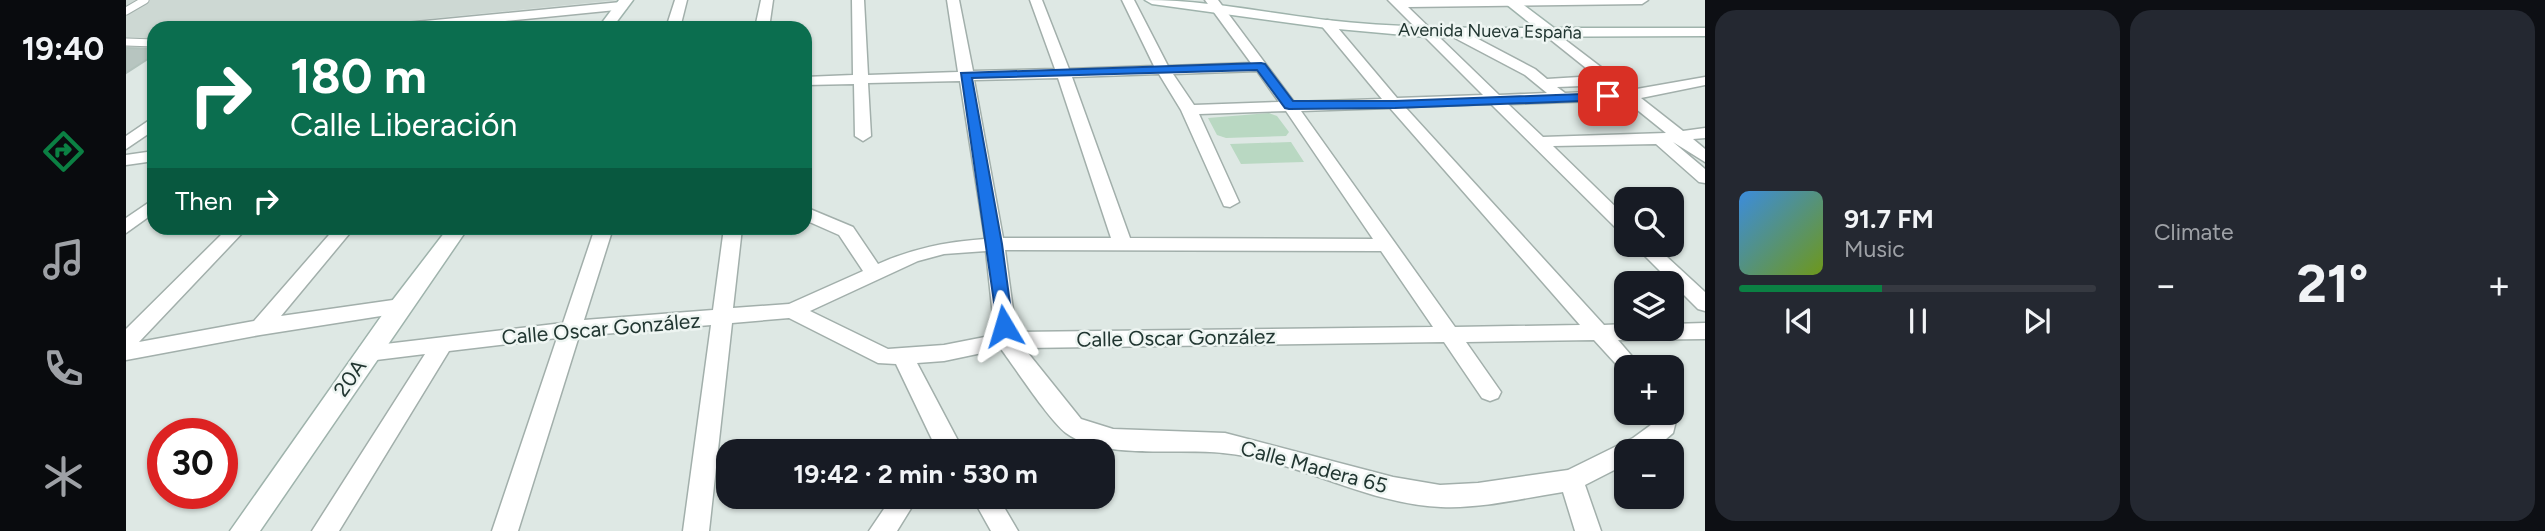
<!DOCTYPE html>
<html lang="en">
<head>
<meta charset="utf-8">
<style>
	:root { --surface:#171b24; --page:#242831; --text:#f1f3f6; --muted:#9ea1a6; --line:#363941; --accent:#0b8043 }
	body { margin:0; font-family:Figtree,sans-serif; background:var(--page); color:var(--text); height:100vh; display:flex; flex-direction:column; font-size:26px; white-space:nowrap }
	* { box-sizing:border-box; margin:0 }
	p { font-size:23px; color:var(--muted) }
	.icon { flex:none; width:38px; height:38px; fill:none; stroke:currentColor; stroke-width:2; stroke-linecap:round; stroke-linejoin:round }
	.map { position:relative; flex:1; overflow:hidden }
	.panel { display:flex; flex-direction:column; gap:10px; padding:10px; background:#0d0f14; width:840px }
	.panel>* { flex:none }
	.top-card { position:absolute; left:21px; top:21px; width:665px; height:214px; border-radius:21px; box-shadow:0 2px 5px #0004; background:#0b6e4f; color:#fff; overflow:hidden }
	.buttons { position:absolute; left:1488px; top:187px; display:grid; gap:14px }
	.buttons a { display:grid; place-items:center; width:70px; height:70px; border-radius:14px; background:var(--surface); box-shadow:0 2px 5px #0004; font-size:35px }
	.speed { position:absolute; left:21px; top:418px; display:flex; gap:14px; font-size:35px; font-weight:700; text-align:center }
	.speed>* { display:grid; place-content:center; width:91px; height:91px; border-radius:50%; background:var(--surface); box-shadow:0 2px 5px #0004; line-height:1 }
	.speed .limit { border:10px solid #d22; background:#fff; color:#111 }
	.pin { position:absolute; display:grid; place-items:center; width:60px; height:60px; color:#fff; margin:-30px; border-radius:14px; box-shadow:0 4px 10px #0006 }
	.me { position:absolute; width:77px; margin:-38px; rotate:353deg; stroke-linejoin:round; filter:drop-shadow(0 0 5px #0008) }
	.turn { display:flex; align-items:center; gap:24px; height:147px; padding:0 28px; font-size:32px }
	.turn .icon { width:91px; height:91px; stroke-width:2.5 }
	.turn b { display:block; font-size:49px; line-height:60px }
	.then { display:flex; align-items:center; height:66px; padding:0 28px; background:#0003; gap:14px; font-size:26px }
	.big { font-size:52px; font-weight:700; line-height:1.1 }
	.panel .card { flex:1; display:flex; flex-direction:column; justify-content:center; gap:10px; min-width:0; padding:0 24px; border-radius:21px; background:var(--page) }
	.song { display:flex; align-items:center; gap:21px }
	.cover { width:84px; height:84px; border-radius:10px; background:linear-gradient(135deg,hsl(210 70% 55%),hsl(80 70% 35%)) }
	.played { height:7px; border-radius:4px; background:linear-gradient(90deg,var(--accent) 40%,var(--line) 40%) }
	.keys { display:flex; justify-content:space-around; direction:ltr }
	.heat { display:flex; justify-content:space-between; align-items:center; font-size:38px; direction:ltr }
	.panel .tiles { flex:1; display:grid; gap:10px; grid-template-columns:repeat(2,1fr) }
	.trip { position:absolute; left:590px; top:439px; width:399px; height:70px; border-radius:21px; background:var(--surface); box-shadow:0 2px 5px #0004; font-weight:700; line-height:70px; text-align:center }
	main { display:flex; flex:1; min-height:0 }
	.dock { display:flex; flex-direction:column; width:126px; justify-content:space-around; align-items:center; background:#090b0e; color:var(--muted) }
	.dock .icon { width:49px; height:49px }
	.dock .current { color:var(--accent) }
	.dock b { font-size:32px; color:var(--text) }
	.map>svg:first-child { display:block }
	.built { fill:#cdd8d3 }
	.green { fill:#b9d8c2 }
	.building { fill:#b7c5c0; stroke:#b1c1bb; stroke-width:2 }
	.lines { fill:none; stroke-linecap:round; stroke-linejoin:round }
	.lane-casing { stroke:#a2afab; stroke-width:9 }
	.street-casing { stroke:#a2afab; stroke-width:3 }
	.secondary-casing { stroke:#9fb3ac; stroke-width:3 }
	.lane { stroke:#fff; stroke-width:7 }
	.street { fill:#fff; fill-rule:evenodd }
	.secondary { fill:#fff; fill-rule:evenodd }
	.route { fill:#1a73e8; stroke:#114b97; stroke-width:2 }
	.labels { text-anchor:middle; stroke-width:5; stroke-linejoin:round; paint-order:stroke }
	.far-street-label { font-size:18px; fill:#213631; stroke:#eef5f2 }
	.street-label { font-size:21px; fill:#213631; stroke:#eef5f2 }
</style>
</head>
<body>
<main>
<nav class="dock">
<b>19:40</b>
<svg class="icon current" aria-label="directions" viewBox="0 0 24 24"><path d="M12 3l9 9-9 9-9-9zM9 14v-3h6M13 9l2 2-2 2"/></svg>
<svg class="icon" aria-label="music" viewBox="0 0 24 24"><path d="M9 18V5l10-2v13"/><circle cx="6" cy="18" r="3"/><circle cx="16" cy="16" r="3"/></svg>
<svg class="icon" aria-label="phone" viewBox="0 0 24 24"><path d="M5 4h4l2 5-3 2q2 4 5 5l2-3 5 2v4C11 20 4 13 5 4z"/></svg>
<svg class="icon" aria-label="climate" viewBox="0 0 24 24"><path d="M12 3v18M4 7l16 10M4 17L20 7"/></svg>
</nav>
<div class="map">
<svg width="1579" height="531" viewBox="0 0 1579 531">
	<rect width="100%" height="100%" fill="#dee8e4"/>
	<!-- built -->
	<path class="built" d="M0 0H493L212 28H28V55L0 73Z"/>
	<!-- green -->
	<path class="green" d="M1143 113 1151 116 1163 132 1160 136 1100 138 1091 135 1082 118Z
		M1165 142 1178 162 1115 164 1104 144Z"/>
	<!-- building -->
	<path class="building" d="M0 48 28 49V55L0 73Z"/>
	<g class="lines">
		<defs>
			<path id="lane" d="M0 11 19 0
				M0 42 28 43"/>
			<path id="street" d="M549 0H561L554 28H540Z
				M635 0H647L643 28H629Z
				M726 0H738L742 75 832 72 821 0H833L847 71 929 69 904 0H916L943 69 1028 66 996 0H1008L1042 66 1125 63 1079 0H1092L1168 102 1256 99 1194 24 1201 20 1206 21 1271 98 1357 95 1262 0H1522L1516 4 1282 7 1373 95 1421 93 1399 75 1327 37V31H1337L1409 69 1421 79 1470 76 1420 36V30L1425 29 1505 90 1579 77V85L1515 98 1557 131 1579 128V138L1567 139 1579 149V162L1547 142 1579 169V183L1573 182 1530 144 1427 146 1500 217V234L1494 232 1365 104 1279 107 1478 325 1500 324V329H1545V324L1579 323V339L1492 340 1516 368H1500V375L1468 340 1340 342 1375 392 1372 398 1364 401 1356 398 1318 342 898 348 955 419 987 429 1099 433 1267 477 1314 485 1352 483 1442 470 1507 438 1529 422 1530 413H1545V405L1552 413 1547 433 1525 452H1500V464L1459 485 1475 531H1449L1437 492C1397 498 1355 509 1315 507 1240 504 1172 460 1097 453 1054 448 976 460 940 433 923 420 890 369 875 349L818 361 791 363 838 452H812L770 364 752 363 663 318 606 323 583 531H557L585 325 453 336 392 531H366L431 338 323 351 213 531H186L299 354 242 361 234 359 231 353 234 347 437 323 469 228H487L458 320 587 310 598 228H616L607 308 663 304 737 271 713 235 679 220V207L727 227 752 264C788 248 820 242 859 239L834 81 742 83 745 136 737 141 729 136 728 84 679 85V77L727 75ZM1131 71 1153 102 1068 105 1047 74ZM1033 74 1055 110 1098 206 1104 207 1113 202 1073 114 1160 111 1247 239 1004 238 946 77ZM932 78 985 238H877L848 80ZM1480 85 1488 91 1439 93 1431 87ZM1499 100 1540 133 1417 137 1382 104ZM1263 108H1264L1454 325 1329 327 1175 111ZM879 250 1255 251 1307 327 890 332ZM860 251 869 335 818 345 762 349 684 311 792 261 818 254Z
				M495 2 501 6 500 9 309 28H261L268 24Z
				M28 117V130L0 149V136Z
				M28 151V161L0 165V155Z
				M28 199V213L0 233V218Z
				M102 228H121L13 342 128 321 209 228H228L155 316 274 299 281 301 284 306 281 311 274 313 134 335 0 360V329Z
				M1508 245H1528L1579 292V311L1572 309Z
				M766 497H792L771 531H743Z
				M846 497H872L892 531H865Z"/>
			<path id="secondary" d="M493 0H507L486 28H472Z
				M1019 0C1080 0 1140 13 1200 20 1270 28 1339 28 1410 28L1375 0H1391L1428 28H1579V36L1300 37 1201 28 1026 4Z
				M322 228H342L134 531H104L266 301Z"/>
		</defs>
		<!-- lane casing -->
		<use href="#lane" class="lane-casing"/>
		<!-- street casing -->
		<use href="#street" class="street-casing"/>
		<!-- secondary casing -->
		<use href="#secondary" class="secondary-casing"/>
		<!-- lane -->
		<use href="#lane" class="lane"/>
		<!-- street -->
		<use href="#street" class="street"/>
		<!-- secondary -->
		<use href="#secondary" class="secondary"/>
	</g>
	<!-- route -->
	<path class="route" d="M1135 63 1139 64 1167 101H1269L1482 93 1488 96 1482 100 1269 108 1163 109 1159 108 1131 70 846 78 876 244 887 326 878 332 872 330 835 73Z"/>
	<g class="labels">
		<!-- far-street labels -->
		<g class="far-street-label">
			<text transform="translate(1364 31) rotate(1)" y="6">Avenida Nueva España</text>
		</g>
		<!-- street labels -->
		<g class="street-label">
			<text transform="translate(475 329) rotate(-5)" y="7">Calle Oscar González</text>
			<text transform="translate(1050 338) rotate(-1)" y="7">Calle Oscar González</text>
			<text transform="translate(224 378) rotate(-55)" y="7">20A</text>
			<text transform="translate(1188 467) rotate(15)" y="7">Calle Madera 65</text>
		</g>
	</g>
</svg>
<div class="buttons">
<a><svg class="icon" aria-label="search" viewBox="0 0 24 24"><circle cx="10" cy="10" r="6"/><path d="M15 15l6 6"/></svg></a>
<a><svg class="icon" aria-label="layers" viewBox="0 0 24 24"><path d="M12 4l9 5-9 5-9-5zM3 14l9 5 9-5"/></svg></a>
<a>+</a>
<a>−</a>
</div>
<div class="speed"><div class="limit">30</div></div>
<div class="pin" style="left:1482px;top:96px;background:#d93025"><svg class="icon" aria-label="arrive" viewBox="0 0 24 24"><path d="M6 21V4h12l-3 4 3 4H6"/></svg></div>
<svg class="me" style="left:878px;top:326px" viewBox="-20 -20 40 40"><path d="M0-17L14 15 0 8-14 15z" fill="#1a73e8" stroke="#fff" stroke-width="4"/></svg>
<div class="trip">19:42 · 2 min · 530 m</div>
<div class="top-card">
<div class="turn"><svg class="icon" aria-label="right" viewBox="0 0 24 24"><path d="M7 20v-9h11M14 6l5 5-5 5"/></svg><div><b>180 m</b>Calle Liberación</div></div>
<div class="then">Then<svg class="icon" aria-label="right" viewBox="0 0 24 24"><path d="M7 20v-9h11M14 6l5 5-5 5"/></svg></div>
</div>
</div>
<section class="panel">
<div class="tiles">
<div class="card">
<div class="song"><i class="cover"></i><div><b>91.7 FM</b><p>Music</p></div></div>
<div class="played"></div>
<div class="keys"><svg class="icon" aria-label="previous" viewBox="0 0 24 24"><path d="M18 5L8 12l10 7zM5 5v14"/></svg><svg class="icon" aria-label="pause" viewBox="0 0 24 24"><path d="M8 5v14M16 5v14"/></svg><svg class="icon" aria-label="next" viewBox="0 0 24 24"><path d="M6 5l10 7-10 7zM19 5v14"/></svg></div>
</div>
<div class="card"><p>Climate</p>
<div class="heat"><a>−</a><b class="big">21°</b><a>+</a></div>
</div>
</div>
</section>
</main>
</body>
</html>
